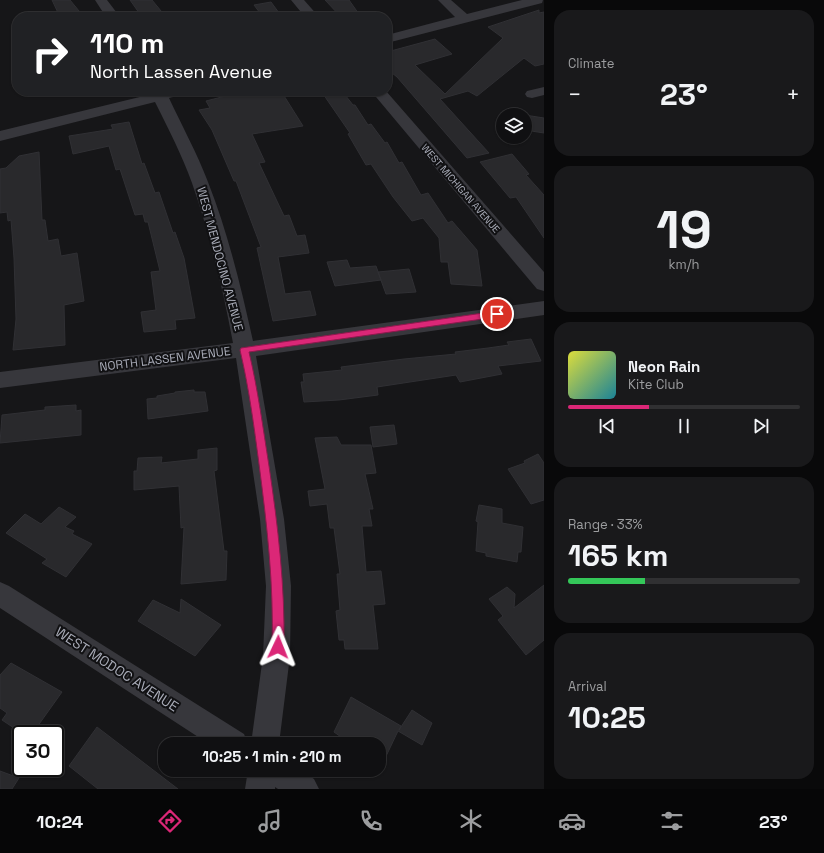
<!DOCTYPE html>
<html lang="en">
<head>
<meta charset="utf-8">
<style>
	:root { --surface:#101012; --page:#19191b; --text:#f1f3f6; --muted:#9c9d9f; --line:#303032; --accent:#db2777 }
	body { margin:0; font-family:"Space Grotesk",sans-serif; background:var(--page); color:var(--text); height:100vh; display:flex; flex-direction:column; font-size:15px; white-space:nowrap }
	* { box-sizing:border-box; margin:0 }
	p { font-size:13px; color:var(--muted) }
	.icon { flex:none; width:22px; height:22px; fill:none; stroke:currentColor; stroke-width:2; stroke-linecap:round; stroke-linejoin:round }
	.map { position:relative; flex:1; overflow:hidden }
	.sheet { display:flex; flex-direction:column; gap:10px; padding:10px; background:#09090a; width:280px }
	.sheet>* { flex:none }
	.hud { position:absolute; left:12px; top:12px; width:380px; height:84px; border-radius:16px; box-shadow:0 1px 3px #0004,0 0 0 1px var(--line); background:#202124; color:#fff; overflow:hidden }
	.buttons { position:absolute; left:496px; top:108px; display:grid; gap:8px }
	.buttons a { display:grid; place-items:center; width:36px; height:36px; border-radius:50%; background:var(--surface); box-shadow:0 1px 3px #0004,0 0 0 1px var(--line); font-size:20px }
	.speed { position:absolute; left:12px; top:725px; display:flex; gap:8px; font-size:20px; font-weight:700; text-align:center }
	.speed>* { display:grid; place-content:center; width:52px; height:52px; border-radius:50%; background:var(--surface); box-shadow:0 1px 3px #0004,0 0 0 1px var(--line); line-height:1 }
	.speed .limit { border:2px solid #111; border-radius:6px; background:#fff; color:#111 }
	.pin { position:absolute; display:grid; place-items:center; width:34px; height:34px; color:#fff; margin:-17px; border:2px solid #fff; border-radius:50%; box-shadow:0 1px 4px #0007 }
	.me { position:absolute; width:44px; margin:-22px; rotate:2deg; stroke-linejoin:round; filter:drop-shadow(0 0 3px #0008) }
	.turn { display:flex; align-items:center; gap:14px; height:84px; padding:0 12px; font-size:18px }
	.turn .icon { width:52px; height:52px; stroke-width:2.5 }
	.turn b { display:block; font-size:28px; line-height:34px }
	.big { font-size:30px; font-weight:700; line-height:1.1 }
	.sheet .card { flex:1; display:flex; flex-direction:column; justify-content:center; gap:6px; min-width:0; padding:0 14px; border-radius:16px; background:var(--page) }
	.sheet .dial { align-items:center; gap:0 }
	.dial b { font-size:52px; line-height:1 }
	.song { display:flex; align-items:center; gap:12px }
	.cover { width:48px; height:48px; border-radius:6px; background:linear-gradient(135deg,hsl(60 70% 55%),hsl(190 70% 35%)) }
	.played { height:4px; border-radius:2px; background:linear-gradient(90deg,var(--accent) 35%,var(--line) 35%) }
	.keys { display:flex; justify-content:space-around; direction:ltr }
	.heat { display:flex; justify-content:space-between; align-items:center; font-size:22px; direction:ltr }
	.charge { height:6px; border-radius:3px; background:linear-gradient(90deg,#34c759 33%,var(--line) 0) }
	.trip { position:absolute; left:158px; top:737px; width:228px; height:40px; border-radius:16px; background:var(--surface); box-shadow:0 1px 3px #0004,0 0 0 1px var(--line); font-weight:700; line-height:40px; text-align:center }
	.dock { display:flex; height:64px; justify-content:space-around; align-items:center; background:#060607; color:var(--muted) }
	.dock .icon { width:28px; height:28px }
	.dock .current { color:var(--accent) }
	.dock b { font-size:18px; color:var(--text) }
	main { display:flex; flex:1; min-height:0 }
	.map>svg:first-child { display:block }
	.building { fill:#29292c; stroke:#303034 }
	.lines { fill:none; stroke-linecap:round; stroke-linejoin:round }
	.street { fill:#37373c; fill-rule:evenodd }
	.route { fill:#db2777; stroke:#8e194d }
	.labels { text-anchor:middle; stroke-width:4; stroke-linejoin:round; paint-order:stroke }
	.far-street-label { font-size:10px; fill:#a8abb7; stroke:#111113 }
	.street-label { font-size:12px; fill:#a8abb7; stroke:#111113 }
	.near-street-label { font-size:14px; fill:#a8abb7; stroke:#111113 }
</style>
</head>
<body>
<main>
<div class="map">
<svg width="544" height="789" viewBox="0 0 544 789">
	<rect width="100%" height="100%" fill="#161618"/>
	<!-- building -->
	<path class="building" d="M52 0H70L84 17H60Z
		M130 0H152L166 17H142Z
		M325 0H349L361 17H341Z
		M271 2 282 17H263L254 5Z
		M539 10V13L544 12V64L535 66 524 58 477 96 468 91 440 99 489 153 467 158 397 77 387 69V52L435 39 452 54 415 65 445 94 503 38 488 27Z
		M245 91H281L303 126 252 134 265 162 259 163 284 216 289 215 297 236 305 235 309 253 278 257 285 294 310 291 316 315 273 321 257 248 261 247 236 181H234L212 130 199 110 210 108 206 101Z
		M321 91H342L353 105H355L368 125 371 124 385 143 387 142 399 163 402 162 421 195 428 193 448 223 452 221 477 250 482 286 451 284 448 262H441L439 238 423 218 412 221 393 197 371 164 366 165 348 134 350 133Z
		M525 115 544 118V133L525 130Z
		M129 122 142 164 144 163 155 193 159 192 173 233 175 232 184 258 195 318 175 320 176 329 144 332 141 312 156 310 151 272 160 271 148 222H145L143 214 135 215 120 169 116 170 109 146 73 154 69 136 113 129 111 125Z
		M39 152 42 220H45L48 241 58 239 61 256 77 253 84 301 64 305 65 345 13 350 16 319 14 258 11 220 8 221 7 212 0 213V169L6 168 19 156Z
		M512 154 529 174 526 175 544 195V238L516 197 510 198 480 162Z
		M347 260 350 268 376 266 381 280 335 286 327 262Z
		M409 269 416 292 386 294 378 272Z
		M531 339 541 361 498 366 502 374 460 382 456 375 377 387 378 395 339 400 304 402 301 382H304L303 374 342 370 341 367 404 359 456 354 455 352 488 348 509 345 507 342Z
		M194 390V392H205L208 411 148 419 147 399 157 398V396L175 393V392Z
		M76 405V411L81 410V435L0 443 2 415 45 410V407Z
		M394 425 397 444 373 447 370 427Z
		M337 437 341 445H371L376 473 365 474 373 509H369L372 526H362L366 572 381 571 385 604 373 605 378 649H345L344 640H339L336 611 340 610 337 574H340L334 528H330L327 504 310 506 308 491 325 489 315 438Z
		M217 448V470L214 471 224 551H227L226 580 181 584 184 527 181 528 179 486 134 490V471H137L138 458 162 457 161 463 198 459V450Z
		M538 454 544 463V500L531 504 508 469 525 463 524 461Z
		M479 505 502 509V523L523 527 521 552H518L517 562 486 556V553L476 551 478 522 476 521Z
		M59 507 76 517 65 527 74 531 72 534 92 544 66 577 42 563 47 559 6 533 25 514 41 524Z
		M544 585V640L526 655 498 620 503 616 489 599 507 587 515 594 514 608Z
		M181 599 221 625 195 656 138 621 153 600 180 613Z
		M11 663 62 692 32 734H23L2 720 7 713 0 708V675Z
		M351 697 401 726 399 730 412 710 432 723 422 745 398 731 379 771V744H351L334 732Z
		M97 727 178 789H98L69 766Z
		M0 771 19 778 12 789H0Z"/>
	<g class="lines">
		<!-- street -->
		<path class="street" d="M95 0H107L120 17H106Z
			M291 0H304L319 17H305Z
			M438 0H451L467 14 522 0H543L542 3 387 43V35L455 17Z
			M544 87V95L532 98 527 97 525 94 527 91Z
			M151 91H187L185 94 169 98C182 126 197 153 208 182 228 233 241 287 253 341L544 301V315L256 356 284 519 291 586 290 656 279 744H251L263 656 266 586 260 519 236 358 0 388V372L233 343C223 289 210 235 192 183 182 155 168 128 155 102L0 141V131L152 94Z
			M371 91H386L544 272V291L537 289Z
			M0 582 9 586 244 734 248 744H209L0 608Z
			M248 770H301L314 779 319 789H278L275 787V789H245Z"/>
	</g>
	<!-- route -->
	<path class="route" d="M497 311 501 314 497 317 249 352C258 390 263 428 269 466 278 526 285 586 284 647L282 651 278 653 274 651 272 647C274 585 267 525 259 464 254 426 249 388 240 350L241 348Z"/>
	<g class="labels">
		<!-- far-street labels -->
		<g class="far-street-label">
			<text transform="translate(461 188) rotate(49)" y="4">WEST MICHIGAN AVENUE</text>
		</g>
		<!-- street labels -->
		<g class="street-label">
			<text transform="translate(220 259) rotate(75)" y="4">WEST MENDOCINO AVENUE</text>
			<text transform="translate(165 359) rotate(-7)" y="4">NORTH LASSEN AVENUE</text>
		</g>
		<!-- near-street labels -->
		<g class="near-street-label">
			<text transform="translate(117 669) rotate(33)" y="5">WEST MODOC AVENUE</text>
		</g>
	</g>
</svg>
<div class="buttons">
<a><svg class="icon" aria-label="layers" viewBox="0 0 24 24"><path d="M12 4l9 5-9 5-9-5zM3 14l9 5 9-5"/></svg></a>
</div>
<div class="speed"><div class="limit">30</div></div>
<div class="pin" style="left:497px;top:314px;background:#d93025"><svg class="icon" aria-label="arrive" viewBox="0 0 24 24"><path d="M6 21V4h12l-3 4 3 4H6"/></svg></div>
<svg class="me" style="left:278px;top:647px" viewBox="-20 -20 40 40"><path d="M0-17L14 15 0 8-14 15z" fill="#db2777" stroke="#fff" stroke-width="4"/></svg>
<div class="trip">10:25 · 1 min · 210 m</div>
<div class="hud">
<div class="turn"><svg class="icon" aria-label="right" viewBox="0 0 24 24"><path d="M7 20v-9h11M14 6l5 5-5 5"/></svg><div><b>110 m</b>North Lassen Avenue</div></div>
</div>
</div>
<section class="sheet">
<div class="card"><p>Climate</p>
<div class="heat"><a>−</a><b class="big">23°</b><a>+</a></div>
</div>
<div class="card dial"><b>19</b><p>km/h</p></div>
<div class="card">
<div class="song"><i class="cover"></i><div><b>Neon Rain</b><p>Kite Club</p></div></div>
<div class="played"></div>
<div class="keys"><svg class="icon" aria-label="previous" viewBox="0 0 24 24"><path d="M18 5L8 12l10 7zM5 5v14"/></svg><svg class="icon" aria-label="pause" viewBox="0 0 24 24"><path d="M8 5v14M16 5v14"/></svg><svg class="icon" aria-label="next" viewBox="0 0 24 24"><path d="M6 5l10 7-10 7zM19 5v14"/></svg></div>
</div>
<div class="card"><p>Range · 33%</p><b class="big">165 km</b><div class="charge"></div></div>
<div class="card"><p>Arrival</p><b class="big">10:25</b></div>
</section>
</main>
<nav class="dock">
<b>10:24</b>
<svg class="icon current" aria-label="directions" viewBox="0 0 24 24"><path d="M12 3l9 9-9 9-9-9zM9 14v-3h6M13 9l2 2-2 2"/></svg>
<svg class="icon" aria-label="music" viewBox="0 0 24 24"><path d="M9 18V5l10-2v13"/><circle cx="6" cy="18" r="3"/><circle cx="16" cy="16" r="3"/></svg>
<svg class="icon" aria-label="phone" viewBox="0 0 24 24"><path d="M5 4h4l2 5-3 2q2 4 5 5l2-3 5 2v4C11 20 4 13 5 4z"/></svg>
<svg class="icon" aria-label="climate" viewBox="0 0 24 24"><path d="M12 3v18M4 7l16 10M4 17L20 7"/></svg>
<svg class="icon" aria-label="car" viewBox="0 0 24 24"><path d="M5 17H2v-5l4-1 3-4h7l3 4 3 1v5h-3M9 17h6M6 11h13"/><circle cx="7" cy="17" r="2"/><circle cx="17" cy="17" r="2"/></svg>
<svg class="icon" aria-label="filters" viewBox="0 0 24 24"><path d="M4 7h16M4 17h16"/><circle cx="9" cy="7" r="2"/><circle cx="15" cy="17" r="2"/></svg>
<b>23°</b>
</nav>
</body>
</html>
